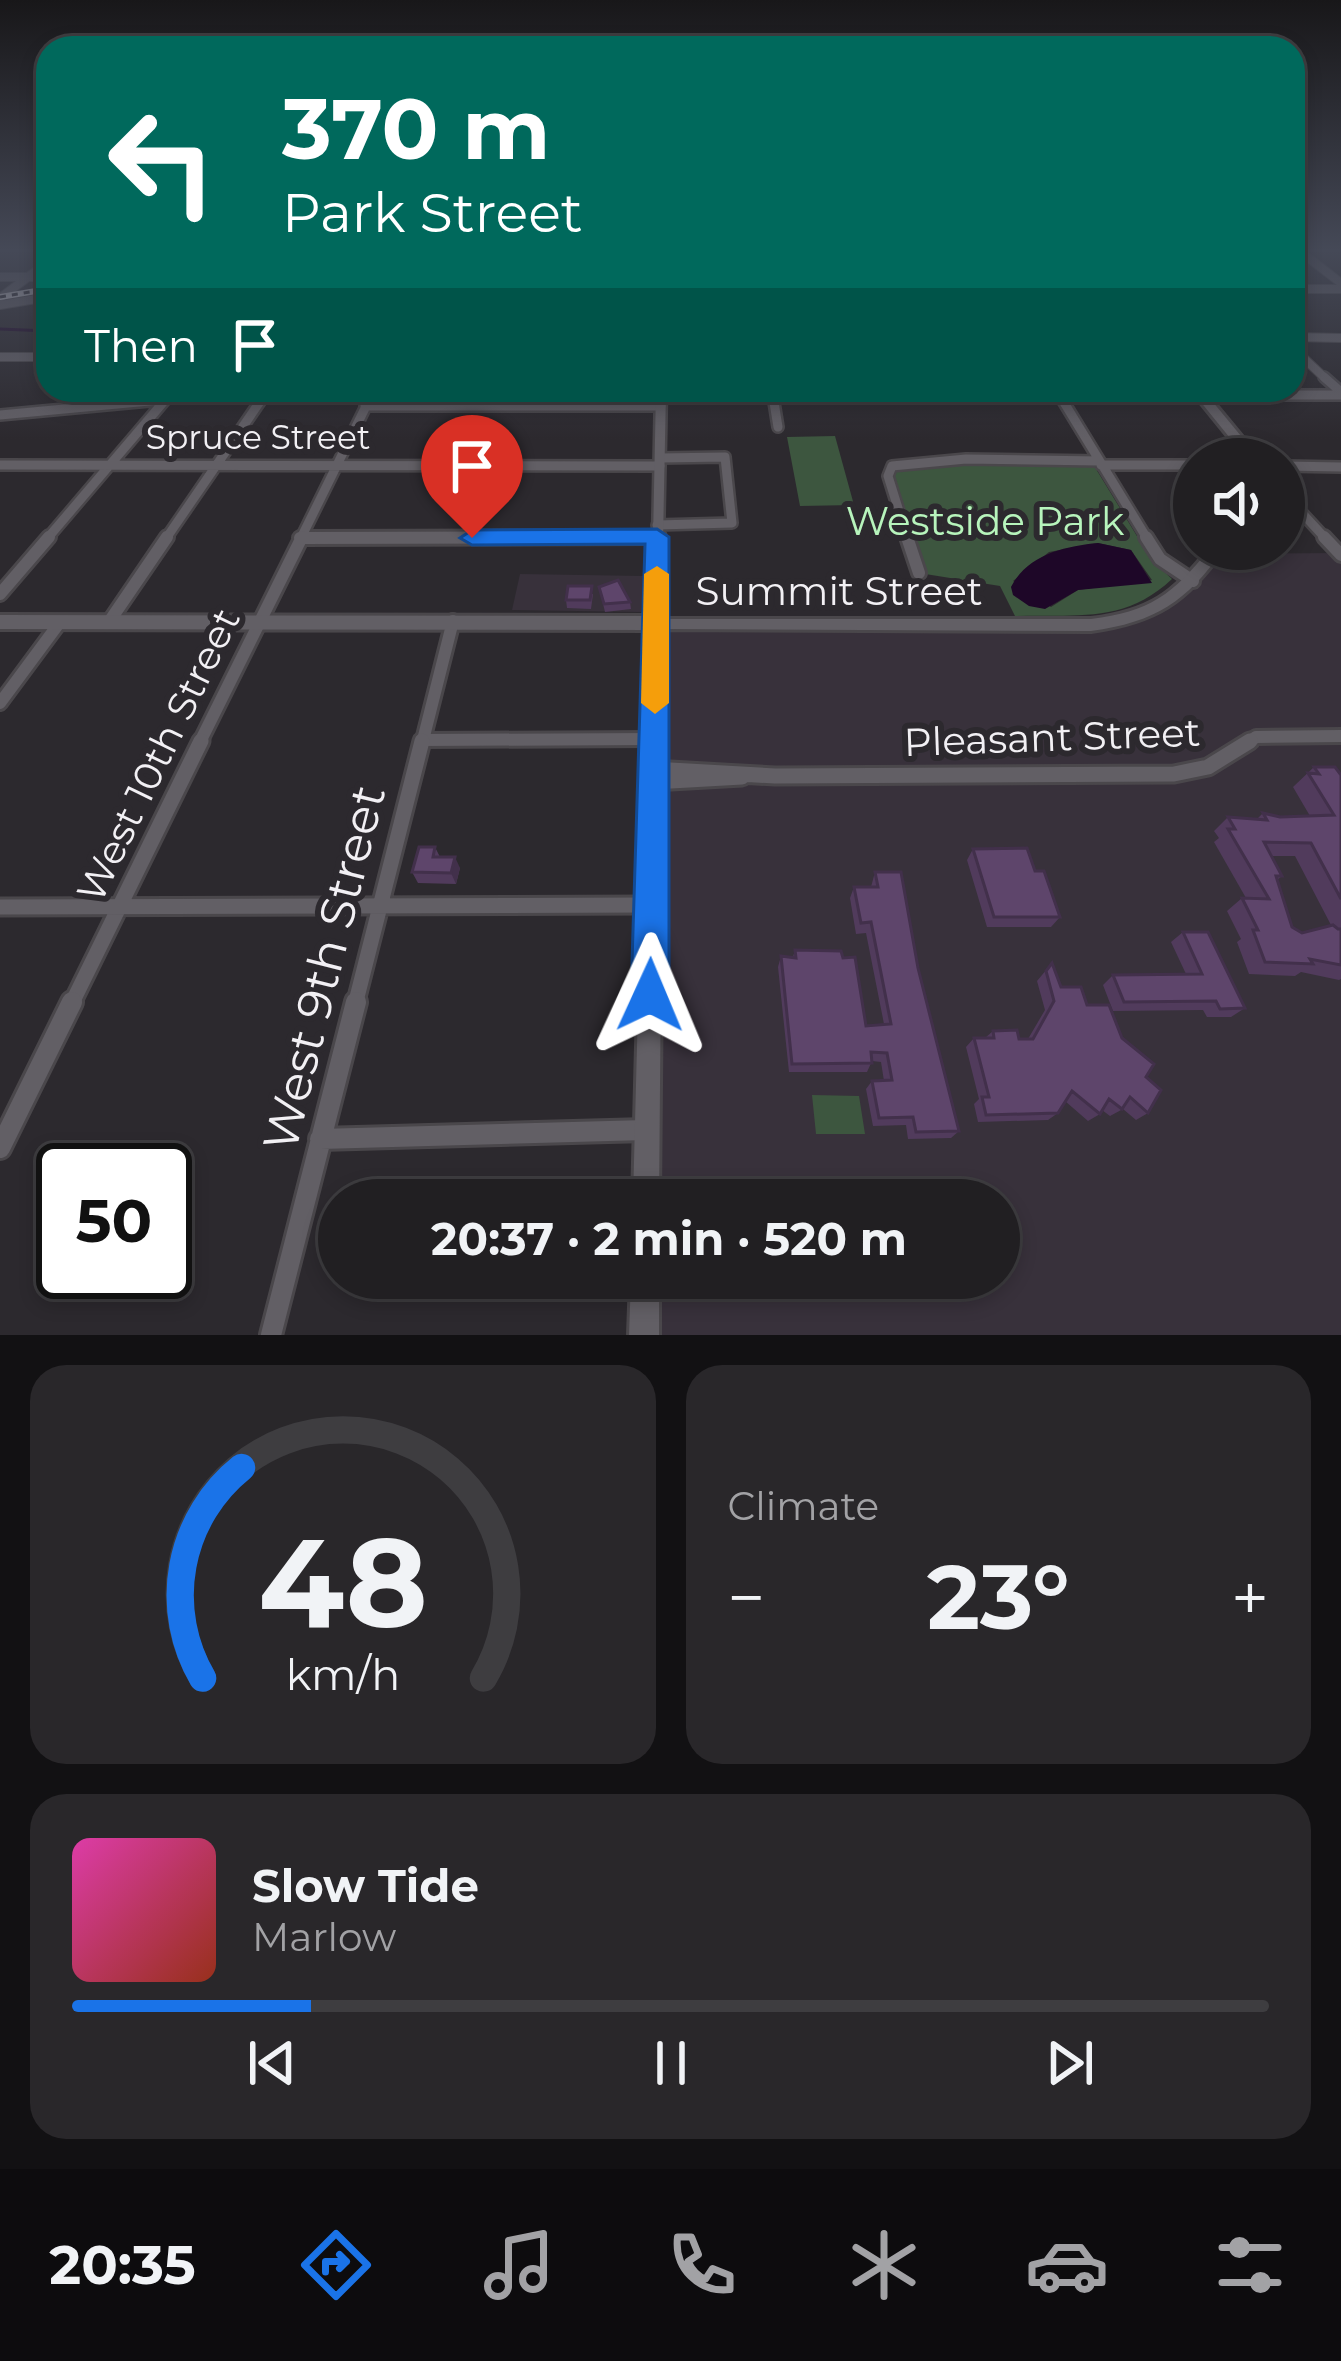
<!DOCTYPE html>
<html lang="en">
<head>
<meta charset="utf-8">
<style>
	:root { --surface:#211f22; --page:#29272a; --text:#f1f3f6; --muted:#a2a2a5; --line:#3e3d40; --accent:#1a73e8 }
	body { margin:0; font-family:Montserrat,sans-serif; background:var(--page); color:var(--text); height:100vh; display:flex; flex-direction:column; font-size:45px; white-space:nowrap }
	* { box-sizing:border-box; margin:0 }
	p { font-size:39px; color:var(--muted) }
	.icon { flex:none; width:66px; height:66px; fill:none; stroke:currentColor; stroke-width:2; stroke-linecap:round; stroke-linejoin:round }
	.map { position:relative; height:1335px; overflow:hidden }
	.side { display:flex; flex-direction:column; gap:30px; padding:30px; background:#121113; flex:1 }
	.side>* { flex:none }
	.hud { position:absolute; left:36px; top:36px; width:1269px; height:366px; border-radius:36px; box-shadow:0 6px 18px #0003,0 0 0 3px var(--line); background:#00695c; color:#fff; overflow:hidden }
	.controls { position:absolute; left:1173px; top:438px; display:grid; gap:24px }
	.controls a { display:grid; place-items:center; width:132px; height:132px; border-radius:50%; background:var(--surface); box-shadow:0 6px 18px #0003,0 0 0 3px var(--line); font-size:60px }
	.speed { position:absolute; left:36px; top:1143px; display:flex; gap:24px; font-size:60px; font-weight:700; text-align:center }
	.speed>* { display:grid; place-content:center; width:156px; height:156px; border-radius:50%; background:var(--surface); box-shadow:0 6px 18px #0003,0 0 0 3px var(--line); line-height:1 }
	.speed .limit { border:6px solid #111; border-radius:18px; background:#fff; color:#111 }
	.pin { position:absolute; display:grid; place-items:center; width:102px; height:102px; color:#fff; margin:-123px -51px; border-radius:50% 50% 50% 0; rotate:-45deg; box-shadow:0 0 12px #0007 }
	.pin .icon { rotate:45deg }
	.me { position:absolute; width:132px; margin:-66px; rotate:1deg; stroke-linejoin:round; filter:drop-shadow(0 0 9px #0008) }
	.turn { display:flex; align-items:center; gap:42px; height:252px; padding:0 48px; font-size:54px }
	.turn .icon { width:156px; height:156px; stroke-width:2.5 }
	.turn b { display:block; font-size:84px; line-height:102px }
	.then { display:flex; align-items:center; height:114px; padding:0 48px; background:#0003; gap:24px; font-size:45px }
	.big { font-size:90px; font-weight:700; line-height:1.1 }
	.side .card { flex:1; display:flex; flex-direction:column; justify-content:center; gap:18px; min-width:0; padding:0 42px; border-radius:36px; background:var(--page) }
	.side .dial { align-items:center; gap:0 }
	.dial svg { height:312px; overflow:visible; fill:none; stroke:var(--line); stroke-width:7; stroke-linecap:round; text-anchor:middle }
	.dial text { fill:var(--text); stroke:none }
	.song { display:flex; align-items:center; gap:36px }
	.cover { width:144px; height:144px; border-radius:18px; background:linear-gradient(135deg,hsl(320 70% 55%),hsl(10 70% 35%)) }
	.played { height:12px; border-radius:6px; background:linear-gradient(90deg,var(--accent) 20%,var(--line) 20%) }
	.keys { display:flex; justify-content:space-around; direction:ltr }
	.heat { display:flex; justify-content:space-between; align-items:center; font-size:66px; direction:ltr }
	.side .tiles { flex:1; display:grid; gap:30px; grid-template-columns:1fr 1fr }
	.card:last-child { grid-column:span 2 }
	.trip { position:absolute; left:318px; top:1179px; width:702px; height:120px; border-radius:60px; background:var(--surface); box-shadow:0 6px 18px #0003,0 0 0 3px var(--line); font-weight:700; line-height:120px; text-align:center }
	.tabs { display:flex; height:192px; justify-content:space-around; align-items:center; background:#0d0c0e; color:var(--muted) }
	.tabs .icon { width:84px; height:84px }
	.tabs .active { color:var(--accent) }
	.tabs b { font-size:54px; color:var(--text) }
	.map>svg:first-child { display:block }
	.built { fill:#38313b }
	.green { fill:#3d563f; fill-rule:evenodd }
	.water { fill:#1e0728 }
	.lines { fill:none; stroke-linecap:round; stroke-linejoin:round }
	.stream { stroke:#1e0728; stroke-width:3 }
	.minor-far4-casing { stroke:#4a474b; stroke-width:10 }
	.minor-far3-casing { stroke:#4a474b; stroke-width:14 }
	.minor-far2-casing { stroke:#4a474b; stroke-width:18 }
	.minor-far1-casing { stroke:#4a474b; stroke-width:21 }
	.minor-casing { stroke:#4a474b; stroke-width:26 }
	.tertiary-far2-casing { stroke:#4a474b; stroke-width:10 }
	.tertiary-far1-casing { stroke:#4a474b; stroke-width:15 }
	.tertiary-casing { stroke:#4a474b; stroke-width:20 }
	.secondary-casing { stroke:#4a474b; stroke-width:6 }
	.minor-far4 { stroke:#625f65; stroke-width:8 }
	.minor-far3 { stroke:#625f65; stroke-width:9 }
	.minor-far2 { stroke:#625f65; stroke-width:12 }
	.minor-far1 { stroke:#625f65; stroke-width:15 }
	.minor { stroke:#625f65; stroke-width:20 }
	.tertiary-far2 { stroke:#625f65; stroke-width:8 }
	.tertiary-far1 { stroke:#625f65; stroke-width:10 }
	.tertiary { stroke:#625f65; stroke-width:14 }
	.secondary { fill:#625f65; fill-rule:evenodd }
	.rail-casing { stroke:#d4d2d6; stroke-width:6 }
	.rail { stroke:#2c292e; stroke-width:3; stroke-dasharray:6; stroke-linecap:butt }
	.wall { fill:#513b5c; fill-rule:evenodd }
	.shaded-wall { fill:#42304b }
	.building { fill:#5e456b; stroke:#42304b; stroke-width:3 }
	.route { fill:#1a73e8; stroke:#114b97; stroke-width:3 }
	.slow { fill:#f59e0b }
	.labels { text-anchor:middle; stroke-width:12; stroke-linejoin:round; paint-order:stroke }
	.far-street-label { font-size:33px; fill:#f2f0f4; stroke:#2c292e }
	.park-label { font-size:39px; fill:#b7f4bc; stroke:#2c292e }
	.street-label { font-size:39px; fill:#f2f0f4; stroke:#2c292e }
	.near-street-label { font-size:48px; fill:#f2f0f4; stroke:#2c292e }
</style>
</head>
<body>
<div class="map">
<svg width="1341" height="1335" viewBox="0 0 1341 1335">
	<rect width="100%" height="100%" fill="#2c292e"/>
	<!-- built -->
	<path class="built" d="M1341 553V1335H643L644 1278H999V1200H646L656 623 1091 625 1160 609 1214 554Z
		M520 574 644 576 641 612 512 610Z"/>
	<!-- green -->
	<path class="green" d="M835 436 854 505 800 506 787 437Z
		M966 459 1093 464 1151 559 1172 579C1124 624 1077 614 1015 616L1000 586 919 573 889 469ZM1098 543 1131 550 1152 580 1078 590 1051 607 1013 581 1049 552Z
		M812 1095 859 1096 865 1134H816Z"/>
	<!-- water -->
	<path class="water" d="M1098 543 1131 550 1152 583 1078 590 1045 609 1029 606 1013 595 1011 587C1027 555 1065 546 1098 543Z"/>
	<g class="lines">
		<!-- stream -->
		<path class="stream" d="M0 329 48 331"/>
		<defs>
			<path id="minor-far4" d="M1301 252 1341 283
				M0 277H48
				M1293 289H1341
				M0 305 48 297
				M1293 337 1341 338
				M1293 348 1327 380
				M0 357H48"/>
			<path id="minor-far3" d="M1324 377 1341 392
				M772 390 778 427
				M1057 391 1148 540
				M661 394 1341 395
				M365 406H661
				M0 415 160 400 199 390
				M0 465 660 466
				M1101 465H1194
				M1284 466 1341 467
				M1284 504 1302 513 1327 540
				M657 525 732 523 725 457 660 458
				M300 538 657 537
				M46 540 166 399
				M165 540 268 390
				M300 540 374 390
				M908 540 888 476 892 466 966 459 1099 461"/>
			<path id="minor-far2" d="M907 537 919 573
				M1146 537 1160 559 1193 581
				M1324 537 1341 555
				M300 538 657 537
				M0 594 49 537
				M109 622 167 537
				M0 703 60 622
				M422 740 654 739
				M199 744 302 537
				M422 744 453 621
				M1246 744 1256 737 1341 736"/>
			<path id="minor-far1" d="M653 769 775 776 1174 774 1208 767 1250 741
				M653 782 742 777
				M0 907 651 905
				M71 1005 201 741
				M355 1005 422 741"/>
			<path id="minor" d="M320 1139 646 1130
				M0 1148 72 1002
				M271 1335 356 1002"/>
			<path id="tertiary-far2" d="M0 298 48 262"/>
			<path id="tertiary-far1" d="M658 540 661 390"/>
			<path id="tertiary" d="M0 622 656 623 658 537"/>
			<path id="secondary" d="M1191 390H1203L1260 459H1247Z
				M1209 549H1224C1186 602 1156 622 1091 631L664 629 659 1200H633L648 623 650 619H1091C1149 612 1174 594 1209 549Z
				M631 1278H659V1335H629Z"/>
		</defs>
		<!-- minor-far4 casing -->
		<use href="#minor-far4" class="minor-far4-casing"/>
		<!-- minor-far3 casing -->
		<use href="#minor-far3" class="minor-far3-casing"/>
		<!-- minor-far2 casing -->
		<use href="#minor-far2" class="minor-far2-casing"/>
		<!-- minor-far1 casing -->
		<use href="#minor-far1" class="minor-far1-casing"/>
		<!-- minor casing -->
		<use href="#minor" class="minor-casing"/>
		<!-- tertiary-far2 casing -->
		<use href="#tertiary-far2" class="tertiary-far2-casing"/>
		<!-- tertiary-far1 casing -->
		<use href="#tertiary-far1" class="tertiary-far1-casing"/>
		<!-- tertiary casing -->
		<use href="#tertiary" class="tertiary-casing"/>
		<!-- secondary casing -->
		<use href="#secondary" class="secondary-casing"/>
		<!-- minor-far4 -->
		<use href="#minor-far4" class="minor-far4"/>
		<!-- minor-far3 -->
		<use href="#minor-far3" class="minor-far3"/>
		<!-- minor-far2 -->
		<use href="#minor-far2" class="minor-far2"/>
		<!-- minor-far1 -->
		<use href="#minor-far1" class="minor-far1"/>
		<!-- minor -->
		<use href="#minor" class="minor"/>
		<!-- tertiary-far2 -->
		<use href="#tertiary-far2" class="tertiary-far2"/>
		<!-- tertiary-far1 -->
		<use href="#tertiary-far1" class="tertiary-far1"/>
		<!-- tertiary -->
		<use href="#tertiary" class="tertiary"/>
		<!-- secondary -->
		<use href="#secondary" class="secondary"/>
		<defs>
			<path id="rail" d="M0 297 48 289"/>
		</defs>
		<!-- rail casing -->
		<use href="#rail" class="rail-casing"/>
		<!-- rail -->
		<use href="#rail" class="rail"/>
	</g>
	<!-- wall -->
	<path class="wall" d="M599 587 630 602 631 609 605 612Z
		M593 594 591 609 567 608 566 600Z
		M1314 767 1341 775V979L1339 980 1301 972 1295 976 1249 974 1237 942 1241 939 1227 911 1242 898H1246L1214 842 1219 838 1214 831 1228 817 1257 819 1263 813 1280 817 1310 816 1293 787ZM1271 856H1295L1331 925 1302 933 1292 927 1277 880 1282 876Z
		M435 847 440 857 460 868 456 884 418 883 412 872Z
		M973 849 1035 871 1060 917 1051 927H987L967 860Z
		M875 872 918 968 959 1131 951 1138 908 1139 906 1125 873 1126 866 1089 872 1081H884L881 1062 872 1061 867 1072H789L778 967 781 956 793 957 795 950 866 1026 884 1024 866 933 856 934 850 898 854 887H871Z
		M1183 932 1245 1008 1231 1017H1207L1203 1010 1113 1011 1103 985 1113 975 1186 974 1171 942Z
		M1052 963 1061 987 1087 1005 1122 1038 1146 1077 1148 1113 1136 1120 1123 1109 1110 1116 1102 1110 1100 1114 1088 1121 1065 1101 1058 1113 1048 1120 978 1122 974 1104 979 1099 966 1047 974 1038H985L993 1031 1019 1039H1028L1045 1010 1037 981Z"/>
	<!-- shaded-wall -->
	<path class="shaded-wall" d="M455 857 460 868 456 884 451 873Z"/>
	<!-- building -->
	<path class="building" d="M618 580 630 602 604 604 599 587Z
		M568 586H592L590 600H566Z
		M1314 767H1335L1341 775V899L1311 843 1264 842 1282 876H1276L1292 927 1302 933 1333 925 1338 929H1341V965L1310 959 1313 964 1265 962 1253 930H1258L1242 898 1269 899 1228 829H1235L1228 817 1267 820 1263 813 1280 817 1334 815 1308 773 1319 774Z
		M419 847H435L433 857H455L451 873 412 872Z
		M1027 848 1035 871H1044L1060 917H994L973 849Z
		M875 872H901L918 968 959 1131 916 1132 913 1117 879 1118 872 1081 892 1080 887 1053 871 1052 872 1063 792 1064 781 956 796 958 795 950 841 951 843 958 855 957 866 1026 891 1024 871 922 861 923 854 887H878Z
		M1183 932H1208L1245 1008 1220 1009 1216 1001 1124 1002 1113 975 1202 974Z
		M1052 963 1061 987H1081L1087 1005H1109L1122 1038 1154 1064 1146 1077 1161 1090 1148 1113 1130 1097 1122 1109 1109 1099 1100 1114 1072 1091 1058 1113 986 1115 982 1097H989L974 1038H994L993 1031 1017 1030 1019 1039H1033L1054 1001 1046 971Z"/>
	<!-- sky -->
	<linearGradient id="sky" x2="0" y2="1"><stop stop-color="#181719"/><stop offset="0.57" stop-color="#454957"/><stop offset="1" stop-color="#454957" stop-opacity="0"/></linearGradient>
	<rect width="1341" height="439" fill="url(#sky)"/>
	<!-- route -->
	<path class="route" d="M657 529 669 537V995L663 1008 650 1014 637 1008 631 995 645 544 472 545 460 538 472 530Z"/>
	<!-- slow -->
	<path class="slow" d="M657 566 669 574V703L655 714 641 703 644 574Z"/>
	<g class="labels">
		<!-- far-street labels -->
		<g class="far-street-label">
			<text x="258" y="449">Spruce Street</text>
		</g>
		<!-- park labels -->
		<g class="park-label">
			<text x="985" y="535">Westside Park</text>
		</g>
		<!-- street labels -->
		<g class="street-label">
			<text x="839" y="605">Summit Street</text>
			<text transform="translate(1052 737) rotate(-2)" y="14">Pleasant Street</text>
			<text transform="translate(158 755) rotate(-64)" y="14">West 10th Street</text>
		</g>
		<!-- near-street labels -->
		<g class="near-street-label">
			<text transform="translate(324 968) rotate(-76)" y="17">West 9th Street</text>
		</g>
	</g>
</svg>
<div class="controls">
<a><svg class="icon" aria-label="sound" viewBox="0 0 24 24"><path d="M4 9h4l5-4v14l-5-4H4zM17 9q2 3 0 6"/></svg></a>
</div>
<div class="speed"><div class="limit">50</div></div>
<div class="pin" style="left:472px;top:538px;background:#d93025"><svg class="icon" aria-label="arrive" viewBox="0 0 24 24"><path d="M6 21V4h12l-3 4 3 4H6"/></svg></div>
<svg class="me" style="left:650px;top:995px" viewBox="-20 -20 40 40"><path d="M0-17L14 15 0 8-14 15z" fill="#1a73e8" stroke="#fff" stroke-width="4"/></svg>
<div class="trip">20:37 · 2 min · 520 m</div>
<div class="hud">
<div class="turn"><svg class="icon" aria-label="left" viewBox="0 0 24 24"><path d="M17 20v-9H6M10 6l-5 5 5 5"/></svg><div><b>370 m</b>Park Street</div></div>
<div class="then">Then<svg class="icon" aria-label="arrive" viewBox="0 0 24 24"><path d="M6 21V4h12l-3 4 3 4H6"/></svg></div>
</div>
</div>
<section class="side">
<div class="tiles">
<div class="card dial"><svg viewBox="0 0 100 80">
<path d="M14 69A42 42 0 1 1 86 69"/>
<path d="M14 69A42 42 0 0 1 24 15" stroke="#1a73e8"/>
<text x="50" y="56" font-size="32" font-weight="700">48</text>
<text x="50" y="72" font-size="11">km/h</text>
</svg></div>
<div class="card"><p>Climate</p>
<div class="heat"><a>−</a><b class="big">23°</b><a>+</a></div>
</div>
<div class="card">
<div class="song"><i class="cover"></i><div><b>Slow Tide</b><p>Marlow</p></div></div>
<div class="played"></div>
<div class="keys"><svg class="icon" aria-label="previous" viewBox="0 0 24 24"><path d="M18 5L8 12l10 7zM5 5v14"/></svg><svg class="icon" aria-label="pause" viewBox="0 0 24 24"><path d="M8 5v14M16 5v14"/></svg><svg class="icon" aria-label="next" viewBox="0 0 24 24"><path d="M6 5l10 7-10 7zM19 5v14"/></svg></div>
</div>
</div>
</section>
<nav class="tabs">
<b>20:35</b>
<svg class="icon active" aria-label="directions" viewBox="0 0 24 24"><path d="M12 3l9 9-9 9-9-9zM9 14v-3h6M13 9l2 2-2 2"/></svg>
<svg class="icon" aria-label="music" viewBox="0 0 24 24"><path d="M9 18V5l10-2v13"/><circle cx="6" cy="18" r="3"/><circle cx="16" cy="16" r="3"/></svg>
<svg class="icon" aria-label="phone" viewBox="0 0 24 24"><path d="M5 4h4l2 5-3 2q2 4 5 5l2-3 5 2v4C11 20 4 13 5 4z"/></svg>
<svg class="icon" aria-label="climate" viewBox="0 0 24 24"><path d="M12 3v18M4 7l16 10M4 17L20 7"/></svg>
<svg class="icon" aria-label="car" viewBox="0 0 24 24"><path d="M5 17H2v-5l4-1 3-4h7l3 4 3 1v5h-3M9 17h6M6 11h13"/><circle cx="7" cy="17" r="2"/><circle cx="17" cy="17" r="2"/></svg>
<svg class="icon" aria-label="filters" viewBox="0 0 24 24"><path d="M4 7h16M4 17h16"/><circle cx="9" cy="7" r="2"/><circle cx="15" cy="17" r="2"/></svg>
</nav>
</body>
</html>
